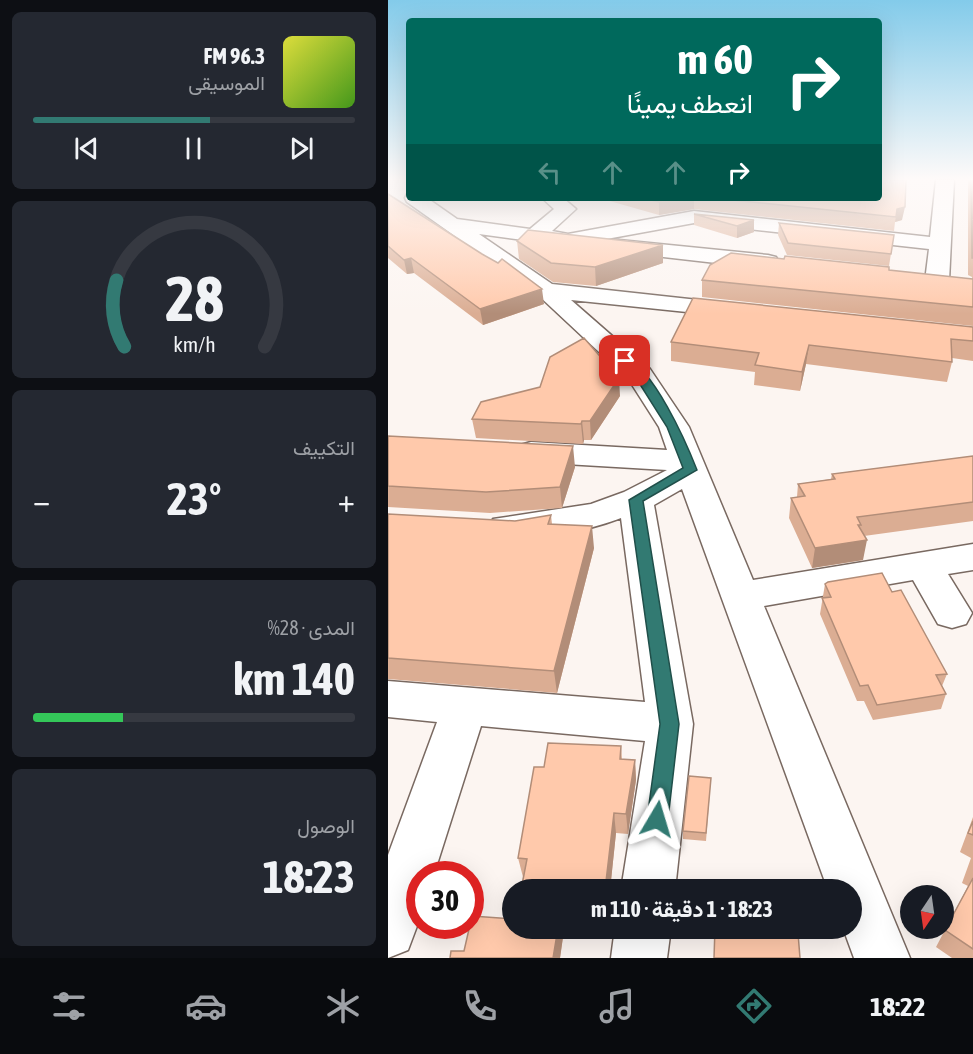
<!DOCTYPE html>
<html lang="ar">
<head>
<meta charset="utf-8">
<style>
	:root { --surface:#171b24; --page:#242831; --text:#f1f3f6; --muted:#9ea1a6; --line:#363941; --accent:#327a72 }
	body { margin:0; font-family:"Asap Condensed",Vazirmatn,sans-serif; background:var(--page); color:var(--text); direction:rtl; height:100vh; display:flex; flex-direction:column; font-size:22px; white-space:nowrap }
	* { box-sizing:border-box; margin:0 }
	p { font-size:20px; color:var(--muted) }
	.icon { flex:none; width:33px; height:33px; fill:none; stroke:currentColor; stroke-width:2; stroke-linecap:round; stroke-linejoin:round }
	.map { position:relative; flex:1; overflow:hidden; direction:ltr }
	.sheet { display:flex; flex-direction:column; gap:12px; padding:12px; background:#0d0f14; width:388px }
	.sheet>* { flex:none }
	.hud { position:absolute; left:18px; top:18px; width:476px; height:183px; border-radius:6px; box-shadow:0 6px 24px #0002; direction:rtl; background:#00695c; color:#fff; overflow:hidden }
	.needle { width:39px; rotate:193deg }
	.fabs { position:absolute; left:512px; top:885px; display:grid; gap:12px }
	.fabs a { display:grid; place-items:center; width:54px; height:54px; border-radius:50%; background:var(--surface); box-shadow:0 6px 24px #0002; font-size:30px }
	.speed { position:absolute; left:18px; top:861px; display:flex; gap:12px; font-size:30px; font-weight:700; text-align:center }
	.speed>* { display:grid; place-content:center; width:78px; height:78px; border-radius:50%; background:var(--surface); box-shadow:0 6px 24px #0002; line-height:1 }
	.speed .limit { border:9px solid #d22; background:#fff; color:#111 }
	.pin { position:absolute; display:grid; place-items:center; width:51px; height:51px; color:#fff; margin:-26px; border-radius:12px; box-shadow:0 3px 9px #0006 }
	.me { position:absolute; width:66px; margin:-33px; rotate:7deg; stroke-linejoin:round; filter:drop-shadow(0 0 4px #0008) }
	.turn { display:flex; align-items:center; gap:21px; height:126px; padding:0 30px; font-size:27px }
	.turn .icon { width:78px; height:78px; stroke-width:2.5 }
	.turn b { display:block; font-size:42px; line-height:51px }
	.lanes { display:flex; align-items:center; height:57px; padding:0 30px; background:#0003; justify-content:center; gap:30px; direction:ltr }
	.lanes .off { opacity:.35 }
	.big { font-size:45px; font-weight:700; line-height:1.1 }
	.sheet .widget { flex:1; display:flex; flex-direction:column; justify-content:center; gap:9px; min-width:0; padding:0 21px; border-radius:9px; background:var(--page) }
	.sheet .dial { align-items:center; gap:0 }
	.dial svg { height:156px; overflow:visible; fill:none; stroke:var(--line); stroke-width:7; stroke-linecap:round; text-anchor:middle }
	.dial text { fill:var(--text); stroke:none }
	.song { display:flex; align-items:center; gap:18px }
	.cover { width:72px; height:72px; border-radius:9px; background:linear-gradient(135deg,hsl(60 70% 55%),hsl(100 70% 35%)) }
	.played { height:6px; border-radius:3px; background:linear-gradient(90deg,var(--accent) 55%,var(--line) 55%) }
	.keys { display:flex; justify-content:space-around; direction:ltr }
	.heat { display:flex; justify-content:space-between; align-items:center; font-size:33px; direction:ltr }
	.charge { height:9px; border-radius:4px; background:linear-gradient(90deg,#34c759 28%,var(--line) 0) }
	.trip { position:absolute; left:114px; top:879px; width:360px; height:60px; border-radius:30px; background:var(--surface); box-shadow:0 6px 24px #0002; font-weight:700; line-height:60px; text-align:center; direction:rtl }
	.tabs { display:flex; height:96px; justify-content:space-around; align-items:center; background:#090b0e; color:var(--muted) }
	.tabs .icon { width:42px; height:42px }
	.tabs .current { color:var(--accent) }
	.tabs b { font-size:27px; color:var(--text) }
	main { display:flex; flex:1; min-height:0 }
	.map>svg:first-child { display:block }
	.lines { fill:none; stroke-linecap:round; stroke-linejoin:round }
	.minor-casing { stroke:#796961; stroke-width:3 }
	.minor { fill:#fff; fill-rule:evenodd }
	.wall { fill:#dbad93 }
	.shaded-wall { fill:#b28d78 }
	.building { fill:#ffc9ab; stroke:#b28d78; stroke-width:1.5 }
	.route { fill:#327a72; stroke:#204f4a; stroke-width:1.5 }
</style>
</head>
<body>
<main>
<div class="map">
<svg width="585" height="958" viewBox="0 0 585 958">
	<rect width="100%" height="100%" fill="#fcf5f1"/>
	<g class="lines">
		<defs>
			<path id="minor" d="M548 180H566L561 281 557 286 549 288 541 286 537 281 541 249 306 223 180 246 91 234 164 284 356 305 359 310 356 315 347 317 183 300 262 369 301 427 365 580 585 544V570L560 574 584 613 578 624 564 628 550 624 525 580 376 606 522 958H466L455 928H464V890H440L294 489 266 505 305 724 287 890H233L257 741 93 726 46 874H32V918L20 950 0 958V855L49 722 0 717V681L257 702 233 518C202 530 138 545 105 535L100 527 105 519 203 504 236 492 279 470 143 462 132 459 127 452 132 445 143 442 279 450 271 427 241 380 150 295 19 202 17 198 19 194 21 198H39L69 219 142 229 166 209 154 198H175L188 209 164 231 180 234 306 211 542 237Z
				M231 240 380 255 388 257 391 262 388 267 380 269 223 251 220 246 223 241Z
				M227 928H283L279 958H223Z"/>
		</defs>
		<!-- minor casing -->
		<use href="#minor" class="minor-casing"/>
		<!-- minor -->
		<use href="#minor" class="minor"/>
	</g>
	<!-- wall -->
	<path class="wall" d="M580 180H585V326L314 297V280L501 270 584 279V277L580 275Z
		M0 194 94 254 156 304 95 325 26 273 19 274 0 258Z
		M211 198H490L514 220 507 222 506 231 306 209 271 215Z
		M306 214 366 220V232L349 238 306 225Z
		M391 223 506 235 501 266 399 255 390 235Z
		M129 241 275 263 208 286 165 282 131 259Z
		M585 327V361L564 358V362L559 382 418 364 412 391 366 385 367 372 283 361V342Z
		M232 396 203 440H196L195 444 88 438 84 419Z
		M0 436 187 467 174 508 102 513 0 507Z
		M585 456V521L476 536 475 560 424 568 401 518 403 498 409 497 410 484 443 479 444 474Z
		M0 514 127 521 163 515 164 524 206 548 169 693 0 679Z
		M437 584 504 592 559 674 554 686 558 694 553 709 485 720 476 701H469L432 614Z
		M233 746 234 759 247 760 248 780 240 834 228 833 222 890H133L135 877 130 858 156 767Z
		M323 778 318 841 295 839V831Z
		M585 817V958H564L548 947 580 886 574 883 583 858 572 852Z
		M124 928H217L216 939 175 937 172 958H62Z"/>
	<!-- shaded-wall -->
	<path class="shaded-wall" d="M295 198H306V209L271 215V202Z
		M517 207 514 220 507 222 509 209Z
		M366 220V232L349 238V226Z
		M275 245V263L208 286 207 267Z
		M23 258 26 273 19 274 16 260Z
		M154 289 156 304 95 325 92 309Z
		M421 345 418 364 412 391 414 372Z
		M231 378 232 396 203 440 202 421Z
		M194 421 196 440 195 444 193 424Z
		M185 446 187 467 174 508 172 487Z
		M204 526 206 548 169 693 166 671Z
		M479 540 475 560 424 568 427 548Z
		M247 760 248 780 240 834 238 814Z
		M226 813 228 833 222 890H217Z
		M170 928H173L175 937 172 958H165Z
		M215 928H217L216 939Z"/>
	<!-- building -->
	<path class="building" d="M490 180H518L517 207 509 209 508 217 325 198H490Z
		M583 180H585V258H584Z
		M0 194 94 254 110 263 114 259 154 289 92 309 23 258 16 260 0 246Z
		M255 198H295L271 202Z
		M306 214 366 220 349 226Z
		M391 223 506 235 503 254 400 243Z
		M140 230 275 245 207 267 163 263 129 241Z
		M343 253 396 259 397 256 501 267V270L585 279V307L314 280 322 265Z
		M305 298 585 327V341L563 339 564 362 421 345 414 372 367 365 371 353 283 342Z
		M196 338 231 378 202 421H194L193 424 84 419 93 402 152 387 162 357Z
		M0 436 185 446 172 487 98 492 0 486Z
		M585 456V502L469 517 473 525H470L479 540 427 548 403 498 417 496 410 484 447 479 444 474Z
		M0 514 127 521 163 515 160 524 204 526 166 671 0 658Z
		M494 573 504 592 513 590 559 674 548 675 558 694 489 705 480 685 472 686 434 598 443 597 437 584 440 582Z
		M160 743 233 746 232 759 247 760 238 814 226 813 217 890H133L139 859 130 858 146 767H156Z
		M301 776 323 778 318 833 295 831Z
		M585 821V835L580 833Z
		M585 878V949L557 930Z
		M84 916 124 919V928H170L165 958H62L63 951H76Z
		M327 928H347L410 933 412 958H326Z"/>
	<!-- sky -->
	<linearGradient id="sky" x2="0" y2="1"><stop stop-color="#83cbea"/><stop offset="0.57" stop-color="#fefaf9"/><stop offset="1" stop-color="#fefaf9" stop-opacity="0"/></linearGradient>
	<rect width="585" height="314" fill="url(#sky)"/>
	<!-- route -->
	<path class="route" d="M237 358C265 367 298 442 309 470L255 501 291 724 280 819 277 826 269 828 262 826 259 819 272 724 241 500 295 468 279 427 248 378 231 361Z"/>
</svg>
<div class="fabs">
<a><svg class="needle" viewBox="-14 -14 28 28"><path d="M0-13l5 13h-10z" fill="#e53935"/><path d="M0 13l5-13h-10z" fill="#9ea1a6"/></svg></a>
</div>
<div class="speed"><div class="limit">30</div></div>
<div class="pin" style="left:237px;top:361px;background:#d93025"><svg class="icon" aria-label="arrive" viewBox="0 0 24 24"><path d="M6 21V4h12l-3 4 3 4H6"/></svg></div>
<svg class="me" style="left:269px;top:819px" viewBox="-20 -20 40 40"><path d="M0-17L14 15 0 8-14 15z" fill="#327a72" stroke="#fff" stroke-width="4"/></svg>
<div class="trip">18:23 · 1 دقيقة · 110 m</div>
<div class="hud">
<div class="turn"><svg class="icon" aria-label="right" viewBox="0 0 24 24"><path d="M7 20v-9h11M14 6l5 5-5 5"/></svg><div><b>60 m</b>انعطف يمينًا</div></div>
<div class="lanes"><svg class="icon off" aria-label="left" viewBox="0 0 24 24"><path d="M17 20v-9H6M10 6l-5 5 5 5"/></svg><svg class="icon off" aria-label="ahead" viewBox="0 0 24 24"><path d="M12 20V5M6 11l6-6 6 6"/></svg><svg class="icon off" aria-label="ahead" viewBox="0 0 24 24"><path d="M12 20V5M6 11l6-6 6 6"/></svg><svg class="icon" aria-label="right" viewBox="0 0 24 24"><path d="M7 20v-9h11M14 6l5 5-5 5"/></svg></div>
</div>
</div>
<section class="sheet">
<div class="widget">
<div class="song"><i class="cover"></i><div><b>96.3 FM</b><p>الموسيقى</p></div></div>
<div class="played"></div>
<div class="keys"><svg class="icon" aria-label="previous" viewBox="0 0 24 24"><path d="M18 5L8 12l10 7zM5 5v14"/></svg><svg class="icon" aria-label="pause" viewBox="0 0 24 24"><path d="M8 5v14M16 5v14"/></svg><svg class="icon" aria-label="next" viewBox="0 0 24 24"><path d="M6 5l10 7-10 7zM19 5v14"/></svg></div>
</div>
<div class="widget dial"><svg viewBox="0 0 100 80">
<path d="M14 69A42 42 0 1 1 86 69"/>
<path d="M14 69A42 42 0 0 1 10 35" stroke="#327a72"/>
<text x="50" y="56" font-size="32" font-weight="700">28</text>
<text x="50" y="72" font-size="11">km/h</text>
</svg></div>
<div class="widget"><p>التكييف</p>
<div class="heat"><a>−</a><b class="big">23°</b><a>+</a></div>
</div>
<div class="widget"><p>المدى · 28%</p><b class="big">140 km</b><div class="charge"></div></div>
<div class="widget"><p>الوصول</p><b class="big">18:23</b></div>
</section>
</main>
<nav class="tabs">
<b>18:22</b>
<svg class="icon current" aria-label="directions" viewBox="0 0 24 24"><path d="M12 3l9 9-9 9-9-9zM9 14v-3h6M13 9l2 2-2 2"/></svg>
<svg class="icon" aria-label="music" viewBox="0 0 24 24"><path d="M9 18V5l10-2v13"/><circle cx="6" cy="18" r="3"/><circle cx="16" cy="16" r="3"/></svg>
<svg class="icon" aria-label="phone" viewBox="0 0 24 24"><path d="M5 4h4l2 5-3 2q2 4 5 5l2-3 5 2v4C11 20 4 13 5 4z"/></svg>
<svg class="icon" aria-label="climate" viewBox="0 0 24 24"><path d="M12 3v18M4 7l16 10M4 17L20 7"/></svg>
<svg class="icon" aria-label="car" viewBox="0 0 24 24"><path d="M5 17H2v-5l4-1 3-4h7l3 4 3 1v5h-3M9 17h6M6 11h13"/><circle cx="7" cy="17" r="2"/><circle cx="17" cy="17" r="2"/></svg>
<svg class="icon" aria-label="filters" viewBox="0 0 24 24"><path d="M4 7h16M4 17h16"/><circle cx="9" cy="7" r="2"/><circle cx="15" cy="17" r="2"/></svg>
</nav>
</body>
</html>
